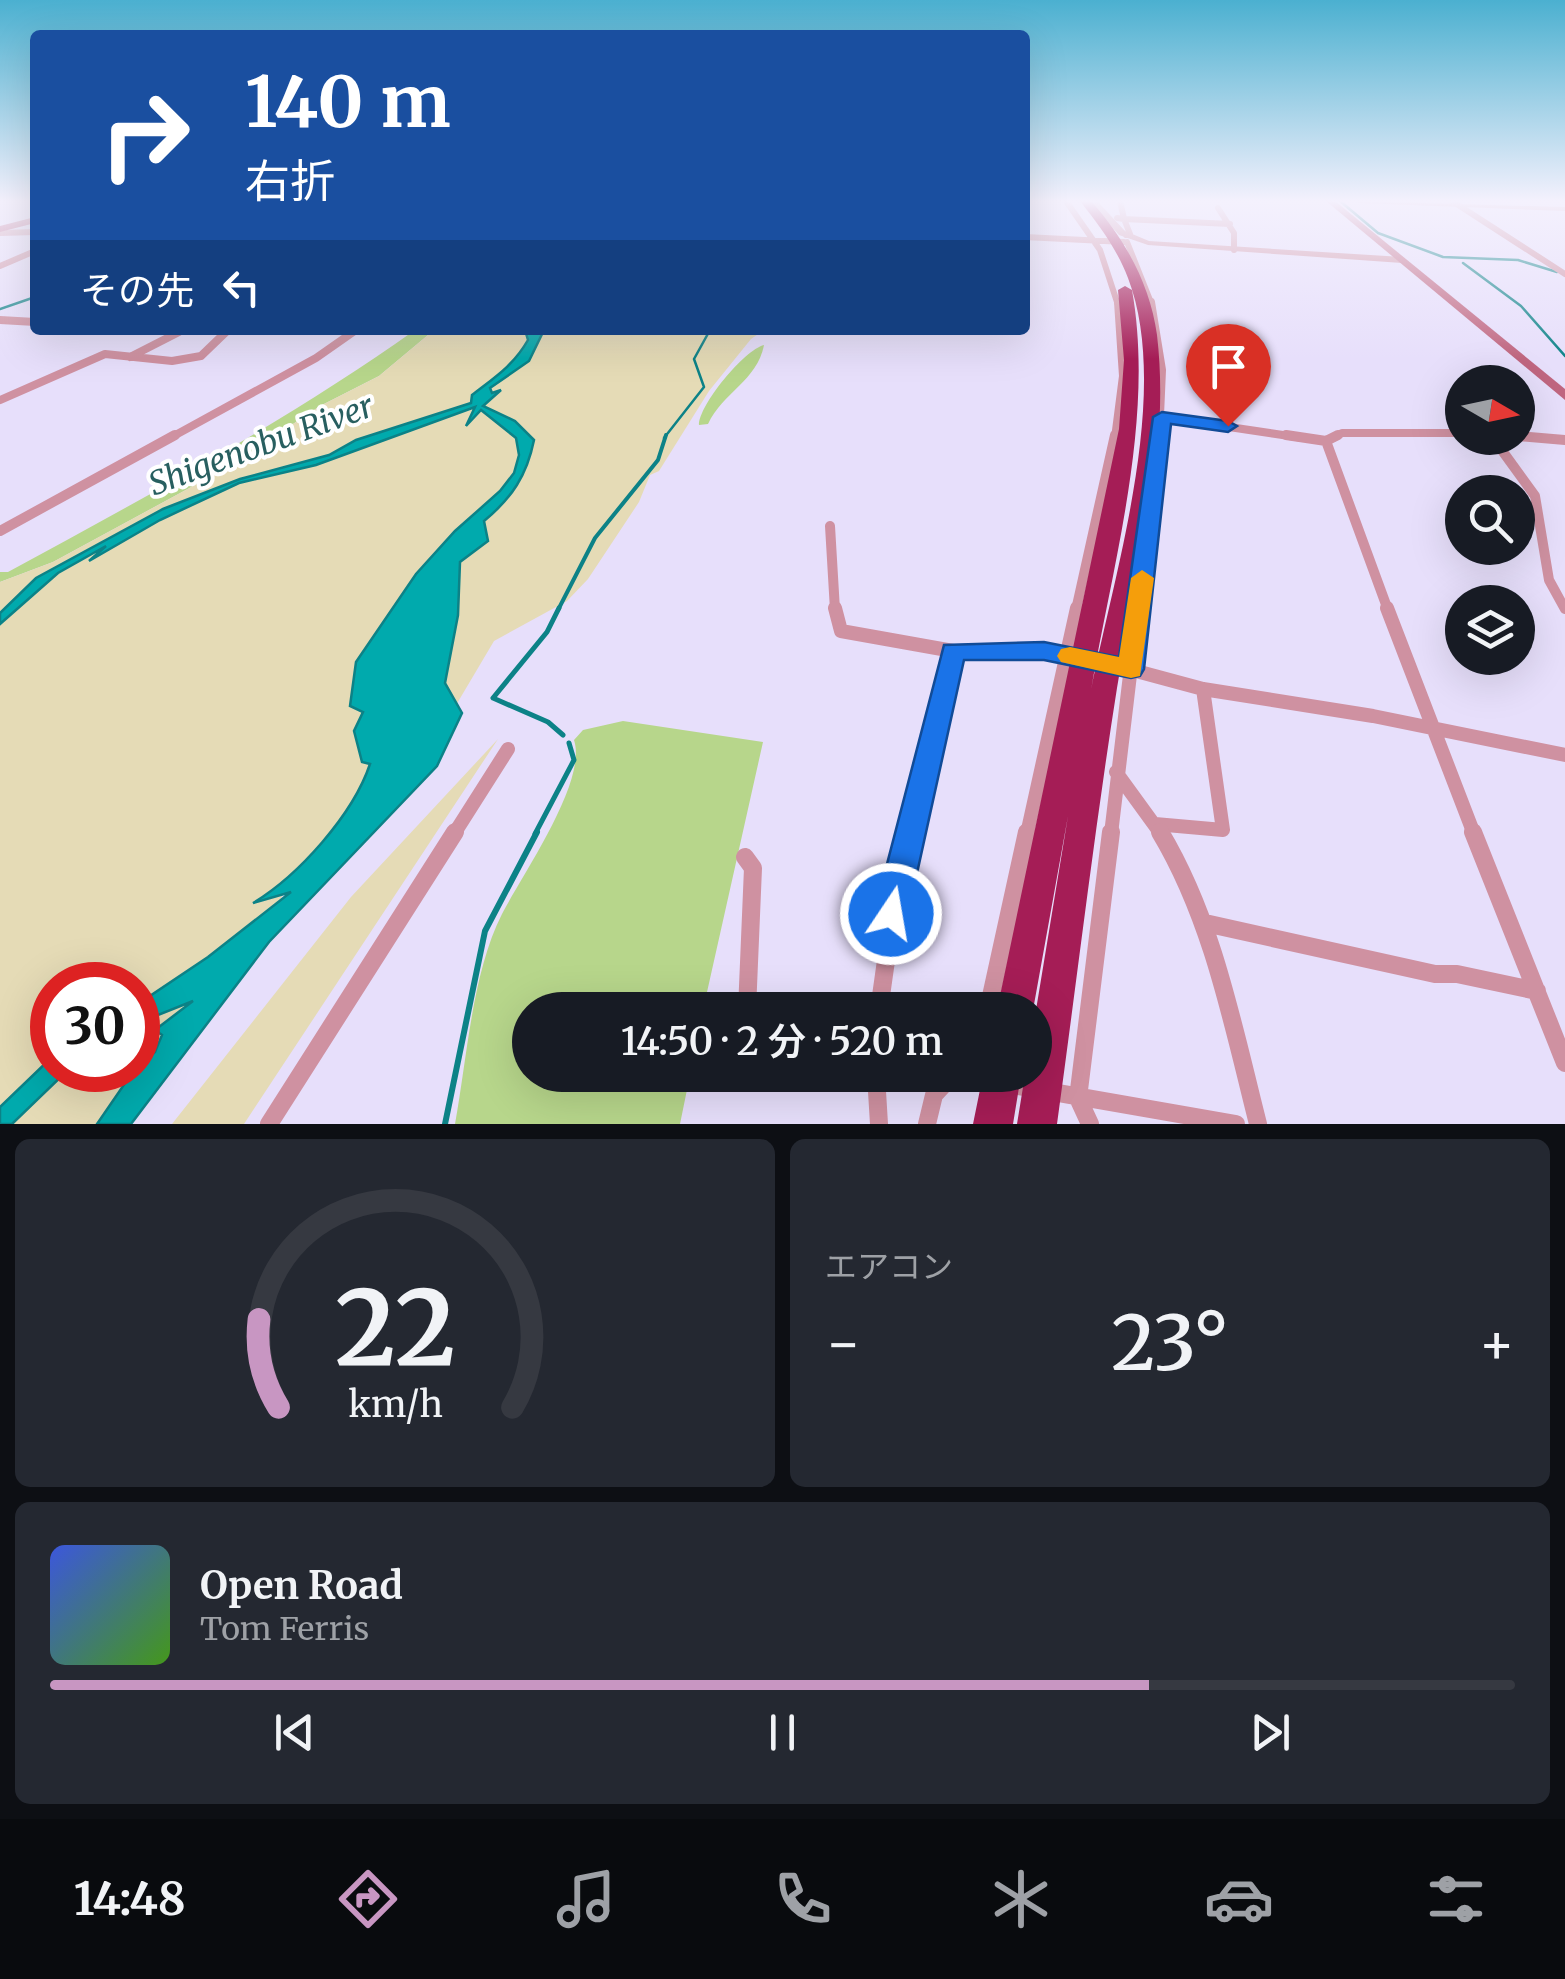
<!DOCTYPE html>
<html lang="ja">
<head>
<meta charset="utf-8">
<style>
	:root { --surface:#171b24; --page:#242831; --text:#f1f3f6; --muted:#9ea1a6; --line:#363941; --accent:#c896c2 }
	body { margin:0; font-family:Merriweather,"Noto Sans JP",serif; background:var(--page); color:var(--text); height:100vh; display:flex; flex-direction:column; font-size:38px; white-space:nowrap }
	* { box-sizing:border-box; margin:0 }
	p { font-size:32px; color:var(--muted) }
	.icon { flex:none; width:55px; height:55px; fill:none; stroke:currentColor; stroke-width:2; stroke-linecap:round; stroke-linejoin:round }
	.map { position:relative; height:1124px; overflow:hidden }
	.drawer { display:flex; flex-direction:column; gap:15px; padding:15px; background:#0d0f14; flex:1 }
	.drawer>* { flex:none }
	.top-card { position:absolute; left:30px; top:30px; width:1000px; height:305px; border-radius:10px; box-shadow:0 10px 40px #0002; background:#1a4fa0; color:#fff; overflow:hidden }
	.needle { width:65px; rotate:99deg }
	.buttons { position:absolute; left:1445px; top:365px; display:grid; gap:20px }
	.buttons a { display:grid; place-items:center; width:90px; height:90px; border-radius:50%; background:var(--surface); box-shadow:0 10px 40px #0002; font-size:50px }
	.speed { position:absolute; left:30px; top:962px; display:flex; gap:20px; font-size:50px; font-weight:700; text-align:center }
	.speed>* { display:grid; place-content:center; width:130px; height:130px; border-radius:50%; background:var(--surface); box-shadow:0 10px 40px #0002; line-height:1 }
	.speed .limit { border:15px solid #d22; background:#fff; color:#111 }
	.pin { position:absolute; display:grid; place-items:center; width:85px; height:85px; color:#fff; margin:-102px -42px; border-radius:50% 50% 50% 0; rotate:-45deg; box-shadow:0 0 10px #0007 }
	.pin .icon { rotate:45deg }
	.me { position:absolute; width:110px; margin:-55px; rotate:12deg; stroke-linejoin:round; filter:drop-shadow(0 0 8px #0008) }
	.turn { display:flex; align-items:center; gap:35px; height:210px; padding:0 50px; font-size:45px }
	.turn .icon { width:130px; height:130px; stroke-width:2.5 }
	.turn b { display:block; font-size:70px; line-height:85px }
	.then { display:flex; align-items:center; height:95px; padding:0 50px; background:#0003; gap:20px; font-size:38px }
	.big { font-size:75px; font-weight:600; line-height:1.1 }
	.drawer .card { flex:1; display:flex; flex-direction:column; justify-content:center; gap:15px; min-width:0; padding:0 35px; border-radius:15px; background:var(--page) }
	.drawer .dial { align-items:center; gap:0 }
	.dial svg { height:260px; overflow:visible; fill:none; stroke:var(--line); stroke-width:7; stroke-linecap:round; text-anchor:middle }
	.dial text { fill:var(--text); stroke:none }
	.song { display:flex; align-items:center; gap:30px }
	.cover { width:120px; height:120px; border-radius:15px; background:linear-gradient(135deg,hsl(230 70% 55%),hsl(100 70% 35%)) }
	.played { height:10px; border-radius:5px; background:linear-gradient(90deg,var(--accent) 75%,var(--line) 75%) }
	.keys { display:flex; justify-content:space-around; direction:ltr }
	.heat { display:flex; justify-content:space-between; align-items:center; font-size:55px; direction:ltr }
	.drawer .tiles { flex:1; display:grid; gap:15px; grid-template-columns:1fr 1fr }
	.card:last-child { grid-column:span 2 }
	.trip { position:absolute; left:512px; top:992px; width:540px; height:100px; border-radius:50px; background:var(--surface); box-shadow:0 10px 40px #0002; font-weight:600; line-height:100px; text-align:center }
	.dock { display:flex; height:160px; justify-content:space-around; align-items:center; background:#090b0e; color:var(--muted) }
	.dock .icon { width:70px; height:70px }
	.dock .on { color:var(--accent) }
	.dock b { font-size:45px; color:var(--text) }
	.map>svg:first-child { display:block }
	.green { fill:#b7d68b }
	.sand { fill:#e5dbb6; fill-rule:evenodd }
	.water { fill:#00aaad; stroke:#0c8287; stroke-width:2.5 }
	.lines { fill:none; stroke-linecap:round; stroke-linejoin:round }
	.stream-far3 { stroke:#0c8287; stroke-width:2.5 }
	.stream-far2 { stroke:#0c8287; stroke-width:4 }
	.stream-far1 { stroke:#0c8287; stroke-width:5 }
	.stream { stroke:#0c8287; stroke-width:6 }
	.minor-far4 { stroke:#cf91a1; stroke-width:6 }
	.minor-far3 { stroke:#cf91a1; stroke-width:8 }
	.minor-far2 { stroke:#cf91a1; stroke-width:10 }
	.minor-far1 { stroke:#cf91a1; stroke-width:14 }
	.minor { stroke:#cf91a1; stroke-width:18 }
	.tertiary { fill:#cf91a1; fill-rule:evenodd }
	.secondary { fill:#c06680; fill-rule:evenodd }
	.primary { fill:#b34469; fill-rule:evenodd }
	.motorway { fill:#a51d56; fill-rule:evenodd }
	.route { fill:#1a73e8; stroke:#114b97; stroke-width:2.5 }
	.slow { fill:#f59e0b }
	.labels { text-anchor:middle; stroke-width:8; stroke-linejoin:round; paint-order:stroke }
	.water-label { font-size:32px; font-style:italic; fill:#285f60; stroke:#fff }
</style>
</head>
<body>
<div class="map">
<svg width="1565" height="1124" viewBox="0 0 1565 1124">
	<rect width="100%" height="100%" fill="#e7dffb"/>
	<!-- green -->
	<path class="green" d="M415 330H434L379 376 320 406 230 466 53 562 0 582V572H8C146 497 287 421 415 330Z
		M764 345C757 381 723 392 708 424L699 425C699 405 744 350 764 345Z
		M623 721 763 742 703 1010H530V1075H690L680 1124H455C467 1059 472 973 502 914 522 875 588 781 574 740L583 730Z"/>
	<!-- sand -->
	<path class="sand" d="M434 330H764L751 339 709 391 659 471 650 475 639 502 588 579 567 601 494 641 449 717 296 871 246 963 119 1124H0V582L53 562 230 466 320 406 379 376ZM52 985H138V1070H52Z
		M498 739 244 1124H172L351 897Z"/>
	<!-- water -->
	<path class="water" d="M525 330H544L529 361 490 388 492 393 501 390 483 406 515 421 534 440C527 475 512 498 484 521L488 541 460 562 458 615 445 683 462 713 437 766 269 942 131 1124H97L134 1070 155 1052 162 1035 155 1030 193 1001 138 1023V1004L208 957 291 892 253 903C298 876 353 815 370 764L362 762 354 731 363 712 350 706 356 662 416 574 455 531 500 491 514 473 519 455 516 438 481 410 466 426 475 407 316 465 239 483 160 520 89 561 106 546 58 573 0 624V613L36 578 163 509 240 479 329 455 356 440 471 403 472 395C495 377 513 366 528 340Z
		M52 1057V1070H68L12 1124H0V1107Z"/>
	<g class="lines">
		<!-- stream-far3 -->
		<path class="stream-far3" d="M1340 201 1378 233 1443 257 1518 260 1557 272
			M1463 263 1521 306 1565 356
			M0 309 35 297
			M664 438 704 387 694 359 710 330"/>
		<!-- stream-far2 -->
		<path class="stream-far2" d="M558 610 595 538 658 460 666 435"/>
		<!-- stream-far1 -->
		<path class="stream-far1" d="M559 608 547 632 493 698 548 722 563 735
			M535 834 574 760 569 743"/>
		<!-- stream -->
		<path class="stream" d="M445 1124 485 931 537 832"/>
		<!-- minor-far4 -->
		<path class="minor-far4" d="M1066 201 1100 250 1118 305
			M1452 201 1565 274
			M1218 208 1234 233V250
			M1117 218 1124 219 1120 201
			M0 233 35 232
			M1126 235 1130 234 1124 219 1230 224
			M1025 237 1124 242
			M1127 242 1152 305
			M0 266 35 251"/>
		<!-- minor-far3 -->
		<path class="minor-far3" d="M1151 302 1162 370 1159 438
			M0 320 35 322
			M130 357 179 332 166 330
			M0 400 105 354 172 361 201 356 228 330
			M1162 417 1303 438
			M1518 436 1538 438
			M170 438 316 358 356 330
			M1115 438 1123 376 1118 302
			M1333 438 1342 433H1462"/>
		<!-- minor-far2 -->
		<path class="minor-far2" d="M1286 435 1326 441 1338 435
			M1518 436 1565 440
			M1493 438 1535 496 1549 580 1565 609
			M1326 441 1388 610
			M830 526 835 610
			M0 531 175 435
			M1076 610 1115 435
			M1138 610 1160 435"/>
		<!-- minor-far1 -->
		<path class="minor-far1" d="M835 608 841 631 953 651H1043L1082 658
			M1387 608 1474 834
			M1125 668 1203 689 1373 716 1565 755
			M1116 772 1161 834
			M1155 824 1223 830 1203 689
			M454 834 508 749
			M909 834 953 651
			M1027 834 1077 608
			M1111 834 1138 608"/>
		<!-- minor -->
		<path class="minor" d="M1160 832C1213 920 1233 1026 1258 1124
			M1473 832 1565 1063
			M745 857 753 868 747 1010
			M1205 923 1435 974H1457L1537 991
			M879 1010 896 890 910 832
			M988 1010 1027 832
			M876 1075 879 1124
			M920 1075 947 1081 973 1078 1236 1124
			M269 1124 455 832
			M927 1124 934 1095 947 1081
			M1090 1124 1078 1098 1111 832"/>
		<!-- tertiary -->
		<path class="tertiary" d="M1089 201H1097L1125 231 1149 241 1402 257 1406 260 1402 263 1148 245 1119 235Z
			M1355 201 1565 207V211L1359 203Z"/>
		<!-- secondary -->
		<path class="secondary" d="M1326 201H1335L1565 389V400Z"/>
		<!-- primary -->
		<path class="primary" d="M35 217V223L0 232V226Z"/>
		<!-- motorway -->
		<path class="motorway" d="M1080 201H1091C1125 239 1150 284 1157 335 1171 454 1136 572 1117 688 1094 833 1077 979 1057 1124H1017L1025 1075H1035V1016L1068 816 1033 1010H997L1119 429 1124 360 1118 290 1125 286 1132 290C1155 419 1113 562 1091 690 1114 573 1172 393 1128 278 1117 249 1099 225 1080 201Z
			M983 1075H1021L1013 1124H973Z"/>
	</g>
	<!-- sky -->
	<linearGradient id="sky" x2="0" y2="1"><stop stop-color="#4bb0d0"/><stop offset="0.56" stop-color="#f4f1fd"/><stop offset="1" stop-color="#f4f1fd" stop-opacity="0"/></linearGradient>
	<rect width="1565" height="359" fill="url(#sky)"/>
	<!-- route -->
	<path class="route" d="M1162 412 1228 421 1237 426 1228 432 1171 424 1144 669 1140 676 1131 678 1044 660H964L908 914 903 925 891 930 879 925 874 914 944 645 1044 642 1119 657 1153 417Z"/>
	<!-- slow -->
	<path class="slow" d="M1142 570 1154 578 1140 676 1131 678 1061 662 1057 656 1061 649 1070 647 1119 657 1131 578Z"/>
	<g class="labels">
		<!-- water labels -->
		<g class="water-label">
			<text transform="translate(261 445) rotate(-20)" y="11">Shigenobu River</text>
		</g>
	</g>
</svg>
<div class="buttons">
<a><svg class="needle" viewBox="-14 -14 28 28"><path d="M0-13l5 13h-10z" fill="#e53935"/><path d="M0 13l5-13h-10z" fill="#9ea1a6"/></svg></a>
<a><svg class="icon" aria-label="search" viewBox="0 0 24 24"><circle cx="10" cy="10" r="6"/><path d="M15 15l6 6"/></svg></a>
<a><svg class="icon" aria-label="layers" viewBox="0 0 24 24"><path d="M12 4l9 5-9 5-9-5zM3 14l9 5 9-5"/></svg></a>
</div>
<div class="speed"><div class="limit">30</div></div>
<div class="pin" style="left:1228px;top:426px;background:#d93025"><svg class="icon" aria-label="arrive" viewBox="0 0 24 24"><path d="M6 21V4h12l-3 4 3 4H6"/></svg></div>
<svg class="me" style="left:891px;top:914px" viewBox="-20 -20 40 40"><circle r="17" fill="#1a73e8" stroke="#fff" stroke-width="3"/><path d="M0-11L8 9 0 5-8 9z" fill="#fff"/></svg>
<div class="trip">14:50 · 2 分 · 520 m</div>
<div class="top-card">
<div class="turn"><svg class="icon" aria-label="right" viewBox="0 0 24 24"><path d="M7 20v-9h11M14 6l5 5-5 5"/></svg><div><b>140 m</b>右折</div></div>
<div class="then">その先<svg class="icon" aria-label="left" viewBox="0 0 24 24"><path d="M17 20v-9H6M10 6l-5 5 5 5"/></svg></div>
</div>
</div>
<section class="drawer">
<div class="tiles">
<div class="card dial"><svg viewBox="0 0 100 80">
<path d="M14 69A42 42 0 1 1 86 69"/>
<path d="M14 69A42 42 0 0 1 8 42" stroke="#c896c2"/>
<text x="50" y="56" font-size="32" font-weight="700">22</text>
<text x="50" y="72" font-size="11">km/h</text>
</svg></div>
<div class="card"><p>エアコン</p>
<div class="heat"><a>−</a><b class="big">23°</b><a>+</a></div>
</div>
<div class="card">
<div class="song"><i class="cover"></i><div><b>Open Road</b><p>Tom Ferris</p></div></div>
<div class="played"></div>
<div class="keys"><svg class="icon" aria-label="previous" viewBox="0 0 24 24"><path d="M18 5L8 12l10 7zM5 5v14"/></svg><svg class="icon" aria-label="pause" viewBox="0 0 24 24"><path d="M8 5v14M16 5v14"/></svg><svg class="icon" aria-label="next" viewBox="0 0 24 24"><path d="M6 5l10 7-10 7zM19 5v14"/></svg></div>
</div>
</div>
</section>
<nav class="dock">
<b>14:48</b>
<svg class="icon on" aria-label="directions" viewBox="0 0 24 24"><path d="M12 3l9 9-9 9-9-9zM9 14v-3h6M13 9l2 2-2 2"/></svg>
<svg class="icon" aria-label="music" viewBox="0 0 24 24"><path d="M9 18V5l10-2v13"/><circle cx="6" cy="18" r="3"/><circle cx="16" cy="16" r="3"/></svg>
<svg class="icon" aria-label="phone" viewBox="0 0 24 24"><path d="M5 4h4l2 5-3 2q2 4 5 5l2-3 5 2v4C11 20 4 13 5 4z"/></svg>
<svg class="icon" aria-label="climate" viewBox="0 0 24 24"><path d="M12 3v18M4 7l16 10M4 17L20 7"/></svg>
<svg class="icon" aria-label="car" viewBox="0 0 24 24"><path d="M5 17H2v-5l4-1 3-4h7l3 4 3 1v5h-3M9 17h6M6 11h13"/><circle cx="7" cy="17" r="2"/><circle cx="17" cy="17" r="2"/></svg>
<svg class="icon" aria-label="filters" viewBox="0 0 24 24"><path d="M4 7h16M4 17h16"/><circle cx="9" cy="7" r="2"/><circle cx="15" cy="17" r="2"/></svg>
</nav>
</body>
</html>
